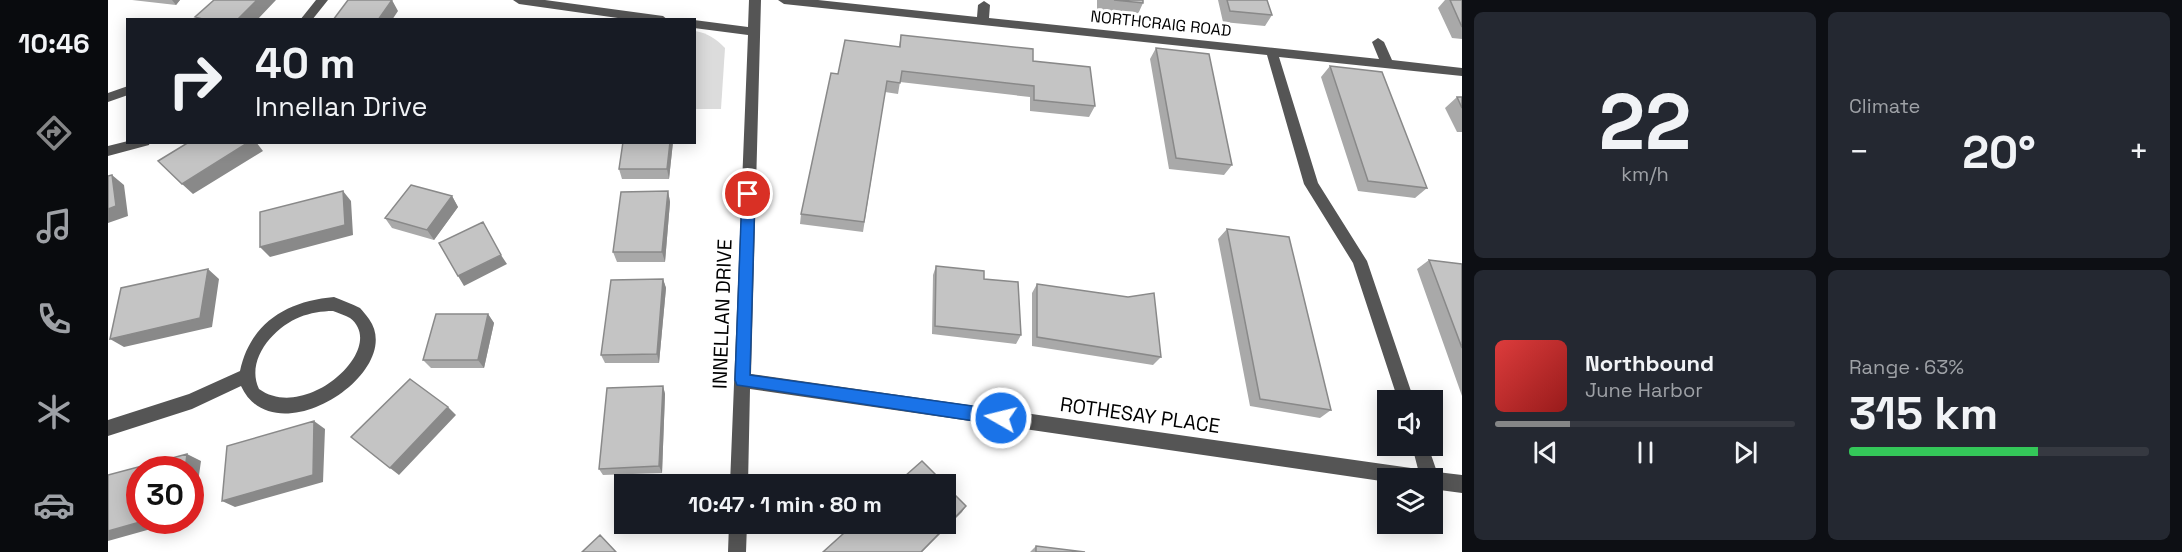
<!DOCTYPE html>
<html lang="en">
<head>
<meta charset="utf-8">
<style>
	:root { --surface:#171b24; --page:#242831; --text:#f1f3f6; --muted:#9ea1a6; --line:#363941; --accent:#858687 }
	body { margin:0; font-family:"Space Grotesk",sans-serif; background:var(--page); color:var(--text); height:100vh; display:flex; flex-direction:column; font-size:22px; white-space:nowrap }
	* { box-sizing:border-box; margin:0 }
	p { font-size:20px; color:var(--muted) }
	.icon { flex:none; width:33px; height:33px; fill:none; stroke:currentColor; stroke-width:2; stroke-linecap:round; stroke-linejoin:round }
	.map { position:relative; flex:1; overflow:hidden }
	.panel { display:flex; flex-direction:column; gap:12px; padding:12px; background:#0d0f14; width:720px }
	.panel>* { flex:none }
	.guide { position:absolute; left:18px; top:18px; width:570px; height:126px; border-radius:0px; box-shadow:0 3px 15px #0003; background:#171b24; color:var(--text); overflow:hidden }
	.fabs { position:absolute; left:1269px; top:390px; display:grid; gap:12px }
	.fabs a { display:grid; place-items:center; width:66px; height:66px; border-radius:0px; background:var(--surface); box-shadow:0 3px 15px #0003; font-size:30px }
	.speed { position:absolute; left:18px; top:456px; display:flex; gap:12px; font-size:30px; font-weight:700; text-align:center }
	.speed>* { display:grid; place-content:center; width:78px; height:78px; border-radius:50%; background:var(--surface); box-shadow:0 3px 15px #0003; line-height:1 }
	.speed .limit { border:9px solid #d22; background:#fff; color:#111 }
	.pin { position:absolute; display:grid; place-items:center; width:51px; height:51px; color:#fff; margin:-26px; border:3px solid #fff; border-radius:50%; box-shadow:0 2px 6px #0007 }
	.me { position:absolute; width:66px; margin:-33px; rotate:278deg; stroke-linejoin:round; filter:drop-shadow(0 0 4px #0008) }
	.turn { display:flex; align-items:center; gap:21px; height:126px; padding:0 30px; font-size:27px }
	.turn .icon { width:78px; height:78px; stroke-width:2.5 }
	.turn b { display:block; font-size:42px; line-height:51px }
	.big { font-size:45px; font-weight:700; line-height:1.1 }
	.panel .widget { flex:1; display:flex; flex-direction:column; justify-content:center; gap:9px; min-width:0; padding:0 21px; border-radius:9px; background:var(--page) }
	.panel .dial { align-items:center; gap:0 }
	.dial b { font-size:78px; line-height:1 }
	.song { display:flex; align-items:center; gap:18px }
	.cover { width:72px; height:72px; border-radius:9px; background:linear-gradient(135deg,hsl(0 70% 55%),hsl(0 70% 35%)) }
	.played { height:6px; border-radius:3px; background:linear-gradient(90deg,var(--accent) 25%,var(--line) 25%) }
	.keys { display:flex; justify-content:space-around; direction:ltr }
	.heat { display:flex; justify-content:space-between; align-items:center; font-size:33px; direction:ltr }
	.charge { height:9px; border-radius:4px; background:linear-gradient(90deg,#34c759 63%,var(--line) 0) }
	.panel .tiles { flex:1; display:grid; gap:12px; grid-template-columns:repeat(2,1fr) }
	.trip { position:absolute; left:506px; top:474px; width:342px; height:60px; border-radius:0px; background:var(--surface); box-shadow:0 3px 15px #0003; font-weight:700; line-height:60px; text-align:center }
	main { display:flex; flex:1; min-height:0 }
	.menu { display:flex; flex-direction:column; width:108px; justify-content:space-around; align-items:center; background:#090b0e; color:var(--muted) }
	.menu .icon { width:42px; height:42px }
	.menu .active { color:var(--accent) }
	.menu b { font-size:27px; color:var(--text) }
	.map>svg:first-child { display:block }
	.green { fill:#dcdcdc }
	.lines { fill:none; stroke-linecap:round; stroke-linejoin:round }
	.minor { fill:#555; fill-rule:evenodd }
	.wall { fill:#a9a9a9 }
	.shaded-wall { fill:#898989 }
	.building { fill:#c4c4c4; stroke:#898989; stroke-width:1.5 }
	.route { fill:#1a73e8; stroke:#114b97; stroke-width:1.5 }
	.labels { text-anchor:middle; stroke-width:6; stroke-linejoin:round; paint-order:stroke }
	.far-street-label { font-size:16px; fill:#000; stroke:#fff }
	.street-label { font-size:20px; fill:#000; stroke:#fff }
</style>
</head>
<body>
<main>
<nav class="menu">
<b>10:46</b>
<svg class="icon active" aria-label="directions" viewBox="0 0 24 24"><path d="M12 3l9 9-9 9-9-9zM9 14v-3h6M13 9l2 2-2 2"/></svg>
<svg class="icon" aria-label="music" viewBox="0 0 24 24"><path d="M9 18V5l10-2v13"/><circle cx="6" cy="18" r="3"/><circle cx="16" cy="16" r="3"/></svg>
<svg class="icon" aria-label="phone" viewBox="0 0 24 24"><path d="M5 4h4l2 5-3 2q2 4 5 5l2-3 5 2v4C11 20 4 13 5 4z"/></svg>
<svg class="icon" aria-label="climate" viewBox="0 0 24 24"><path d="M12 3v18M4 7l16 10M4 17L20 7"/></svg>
<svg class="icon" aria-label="car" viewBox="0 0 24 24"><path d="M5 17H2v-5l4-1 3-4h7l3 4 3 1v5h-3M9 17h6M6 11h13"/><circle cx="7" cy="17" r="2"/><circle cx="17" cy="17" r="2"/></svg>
</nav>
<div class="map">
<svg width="1354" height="552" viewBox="0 0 1354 552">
	<rect width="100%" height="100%" fill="#fff"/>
	<!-- green -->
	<path class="green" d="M587 31C600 33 608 39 617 48L613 109H587Z"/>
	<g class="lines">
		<!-- minor -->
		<path class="minor" d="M208 0H220L204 20H192Z
			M405 0H437L555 16 560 20H524L411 4Z
			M641 0H653L643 374 1310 469 1304 446H1320L1329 472 1354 475V493L1324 489V478H1280V482L642 389 640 484H622L640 35 586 28V20L640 27Z
			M670 0H710L869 17 870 5 876 1 882 5 881 18 1271 59 1264 42 1270 38 1276 42 1284 60 1354 68V76L1171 57 1210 183 1259 261 1306 400H1290L1245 263 1196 184 1159 55 676 4Z
			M20 86V95L0 102V93Z
			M20 141 42 142 41 145 0 156V146Z
			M226 297C234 300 244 304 252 308 255 311 258 315 261 319 299 372 166 458 133 386L84 409 0 436V420L81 394 132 371C142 323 179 301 226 297ZM225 311C230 313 237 315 242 318 281 348 198 423 151 389 137 360 166 327 192 317 202 313 214 311 225 311Z
			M621 524H639L638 552H620Z"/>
	</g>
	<!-- wall -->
	<path class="wall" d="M24 0H72L68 5Z
		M989 0H1035V3L1030 14 989 10Z
		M1110 0H1159L1164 15 1157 26 1115 22Z
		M1337 0H1354V39L1344 38 1330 8Z
		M793 35 925 61 987 106 981 117 922 111V97L792 82 790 94 777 92 755 232 692 224 693 214 730 74 791 46Z
		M1048 48 1124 165 1116 175 1061 169 1042 59Z
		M1222 66 1319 188 1307 198 1250 191 1213 77Z
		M1349 97H1354V132H1349L1337 108Z
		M565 142 561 179H514L511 169Z
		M560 191 562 202 557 262H509L505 252Z
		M344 196 350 207 326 240 284 228 277 218Z
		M1119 229 1223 410 1212 418 1142 406 1110 239Z
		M1321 260 1354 264V396L1309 269Z
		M828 266 913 335 908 344 824 334 825 275Z
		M555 279 558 288 551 363H497L493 355Z
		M929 284 1053 357 1045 365 924 346V293Z
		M380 314 386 323 376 368H323L315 360Z
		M555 386 557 394 554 473 495 475 491 469Z
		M928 546 977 552H922Z"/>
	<!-- shaded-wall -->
	<path class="shaded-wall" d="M64 0H72L68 5Z
		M149 0H168L149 20H129Z
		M284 0 290 11 284 20H270Z
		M141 142H148L155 151 85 194 74 184Z
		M562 142H565L561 179 559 169Z
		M4 175 16 185 20 216 0 223V209Z
		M235 191 243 201 245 235 162 257 152 247Z
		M560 191 562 202 557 262 554 252Z
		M344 196 350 207 326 240 319 230Z
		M393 255 399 264 356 286 350 276Z
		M100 269 111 279 104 327 16 347 2 339Z
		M555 279 558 288 551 363 549 354Z
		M380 314 386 323 376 368 370 360Z
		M555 386 557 394 554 473 551 466Z
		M340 407 348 415 291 475 282 468Z
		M206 421 217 429 215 482 127 507 114 501Z
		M79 454 93 461 85 518H82V470H77Z
		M858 506 854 512 814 552H813Z
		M39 520H75L0 541V531Z"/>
	<!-- building -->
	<path class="building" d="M106 0H149L129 20H98L87 17Z
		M240 0H284L270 20H225Z
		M1006 0H1035V3Z
		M1119 0H1159L1164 15 1122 11Z
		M1342 0H1354V27Z
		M793 35 925 49V61L982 67 987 106 926 100V86L794 71 792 83 779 81 756 222 693 214 723 73 730 74 737 40 792 47Z
		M1048 48 1101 54 1124 165 1068 158Z
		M1222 66 1274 72 1319 188 1260 181Z
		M1349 97H1354V108Z
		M81 142H141L74 184 50 161Z
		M515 142H562L559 169H511Z
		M4 175 8 206 0 209V176Z
		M303 185 344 196 319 230 277 218Z
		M235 191 237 225 152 247V212Z
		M560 191 554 252H505L513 192Z
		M375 222 393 255 350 276 331 243Z
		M1119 229 1181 237 1223 410 1152 399Z
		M1321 260 1354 264V348Z
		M828 266 876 271V279L910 282 913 335 827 326Z
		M100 269 92 318 2 339 13 288Z
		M555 279 549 354 493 355 503 280Z
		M929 284 1020 297 1046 293 1053 357 929 337Z
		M328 314H380L370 360H315Z
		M302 379 340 407 282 468 243 437Z
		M555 386 551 466 491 469 499 388Z
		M206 421 205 475 114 501 119 446Z
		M79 454 77 470H32V520H39L0 531V475Z
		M814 461 837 484H788Z
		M837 485 858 506 813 552H715L746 524H837Z
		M492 535 508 552H474Z
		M928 546 977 552H928Z"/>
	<!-- route -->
	<path class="route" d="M640 189 647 194 642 375 893 410 898 412 900 418 898 423 893 425 629 385 627 380 634 194Z"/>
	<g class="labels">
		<!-- far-street labels -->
		<g class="far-street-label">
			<text transform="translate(1053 23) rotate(6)" y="6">NORTHCRAIG ROAD</text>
		</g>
		<!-- street labels -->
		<g class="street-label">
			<text transform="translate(614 314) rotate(-88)" y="7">INNELLAN DRIVE</text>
			<text transform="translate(1032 415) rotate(8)" y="7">ROTHESAY PLACE</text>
		</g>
	</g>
</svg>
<div class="fabs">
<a><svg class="icon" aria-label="sound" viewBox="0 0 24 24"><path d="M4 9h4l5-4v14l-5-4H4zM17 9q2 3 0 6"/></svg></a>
<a><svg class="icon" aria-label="layers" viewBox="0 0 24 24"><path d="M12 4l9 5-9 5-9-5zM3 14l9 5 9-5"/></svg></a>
</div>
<div class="speed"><div class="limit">30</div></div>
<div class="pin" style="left:640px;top:194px;background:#d93025"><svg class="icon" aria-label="arrive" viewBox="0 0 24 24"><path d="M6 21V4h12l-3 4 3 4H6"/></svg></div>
<svg class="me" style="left:893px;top:418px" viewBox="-20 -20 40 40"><circle r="17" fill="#1a73e8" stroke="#fff" stroke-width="3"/><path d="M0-11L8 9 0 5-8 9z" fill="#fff"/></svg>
<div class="trip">10:47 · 1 min · 80 m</div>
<div class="guide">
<div class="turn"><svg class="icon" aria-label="right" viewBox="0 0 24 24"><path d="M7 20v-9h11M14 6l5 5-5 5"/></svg><div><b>40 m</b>Innellan Drive</div></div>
</div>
</div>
<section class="panel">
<div class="tiles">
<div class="widget dial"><b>22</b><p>km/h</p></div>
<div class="widget"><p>Climate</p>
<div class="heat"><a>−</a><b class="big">20°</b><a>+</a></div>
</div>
<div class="widget">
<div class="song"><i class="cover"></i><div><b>Northbound</b><p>June Harbor</p></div></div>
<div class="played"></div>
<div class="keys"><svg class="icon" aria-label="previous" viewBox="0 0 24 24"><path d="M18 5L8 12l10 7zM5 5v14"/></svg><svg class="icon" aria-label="pause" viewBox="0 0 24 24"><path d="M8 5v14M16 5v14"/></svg><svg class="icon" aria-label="next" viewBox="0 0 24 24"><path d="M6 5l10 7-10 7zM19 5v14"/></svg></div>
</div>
<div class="widget"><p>Range · 63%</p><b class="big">315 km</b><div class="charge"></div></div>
</div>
</section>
</main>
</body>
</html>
